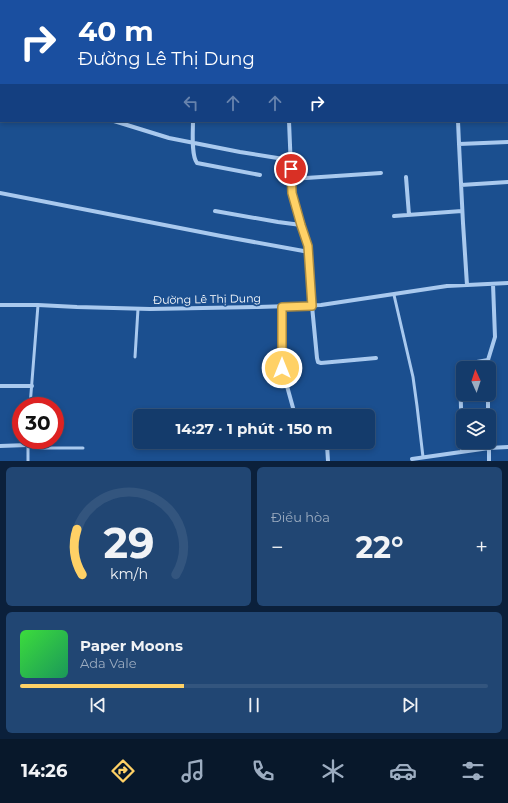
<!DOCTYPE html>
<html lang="vi">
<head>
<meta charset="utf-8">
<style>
	:root { --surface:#143b6b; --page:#214673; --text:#f1f3f6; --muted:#9dadc1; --line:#33557e; --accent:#ffd166 }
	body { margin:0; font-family:Montserrat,sans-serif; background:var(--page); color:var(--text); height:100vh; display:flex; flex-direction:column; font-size:15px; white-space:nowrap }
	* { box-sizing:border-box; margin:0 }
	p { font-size:13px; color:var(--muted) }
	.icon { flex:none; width:22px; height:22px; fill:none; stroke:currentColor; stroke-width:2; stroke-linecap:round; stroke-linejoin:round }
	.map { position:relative; height:461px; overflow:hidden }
	.side { display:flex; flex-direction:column; gap:6px; padding:6px; background:#0b203b; flex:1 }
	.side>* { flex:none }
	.banner { position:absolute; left:0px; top:0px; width:508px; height:122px; box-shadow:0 2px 6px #0003,0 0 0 1px var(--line); background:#1a4fa0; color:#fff; overflow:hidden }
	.needle { width:26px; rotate:357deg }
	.buttons { position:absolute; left:456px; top:361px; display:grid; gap:8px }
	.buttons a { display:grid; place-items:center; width:40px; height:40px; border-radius:6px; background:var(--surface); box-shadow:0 2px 6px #0003,0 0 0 1px var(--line); font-size:20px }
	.speed { position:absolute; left:12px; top:397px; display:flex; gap:8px; font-size:20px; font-weight:700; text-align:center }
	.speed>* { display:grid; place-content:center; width:52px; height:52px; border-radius:50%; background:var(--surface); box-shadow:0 2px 6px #0003,0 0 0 1px var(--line); line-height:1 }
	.speed .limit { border:6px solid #d22; background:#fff; color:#111 }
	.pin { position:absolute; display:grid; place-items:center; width:34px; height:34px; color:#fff; margin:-17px; border:2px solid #fff; border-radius:50%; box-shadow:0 1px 4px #0007 }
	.me { position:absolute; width:44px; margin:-22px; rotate:0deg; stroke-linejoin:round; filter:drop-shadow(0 0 3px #0008) }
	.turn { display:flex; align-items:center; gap:14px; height:84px; padding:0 12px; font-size:18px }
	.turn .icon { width:52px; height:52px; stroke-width:2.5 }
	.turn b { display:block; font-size:28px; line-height:34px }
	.lanes { display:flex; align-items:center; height:38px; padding:0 12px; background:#0003; justify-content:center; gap:20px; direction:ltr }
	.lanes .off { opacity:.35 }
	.big { font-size:30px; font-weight:700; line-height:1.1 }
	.side .tile { flex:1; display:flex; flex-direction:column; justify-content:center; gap:6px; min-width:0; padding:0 14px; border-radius:6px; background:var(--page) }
	.side .dial { align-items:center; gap:0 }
	.dial svg { height:104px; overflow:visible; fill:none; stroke:var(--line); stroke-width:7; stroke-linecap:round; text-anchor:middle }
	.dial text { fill:var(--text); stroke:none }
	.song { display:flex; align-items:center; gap:12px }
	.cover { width:48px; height:48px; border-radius:6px; background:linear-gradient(135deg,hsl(120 70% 55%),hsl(150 70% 35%)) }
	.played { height:4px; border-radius:2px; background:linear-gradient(90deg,var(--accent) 35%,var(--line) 35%) }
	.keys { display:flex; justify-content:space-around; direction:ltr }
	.heat { display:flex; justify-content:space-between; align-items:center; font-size:22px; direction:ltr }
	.side .tiles { flex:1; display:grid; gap:6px; grid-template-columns:1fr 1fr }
	.tile:last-child { grid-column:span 2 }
	.trip { position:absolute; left:133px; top:409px; width:242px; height:40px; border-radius:6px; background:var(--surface); box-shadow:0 2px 6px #0003,0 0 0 1px var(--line); font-weight:700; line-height:40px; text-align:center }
	.tabs { display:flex; height:64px; justify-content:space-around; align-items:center; background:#08182b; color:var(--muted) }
	.tabs .icon { width:28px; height:28px }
	.tabs .selected { color:var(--accent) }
	.tabs b { font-size:18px; color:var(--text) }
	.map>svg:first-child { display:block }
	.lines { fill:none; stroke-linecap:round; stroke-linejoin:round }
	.lane { stroke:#a9c9ee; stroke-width:3 }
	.street { stroke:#a9c9ee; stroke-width:4 }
	.route-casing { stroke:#a68842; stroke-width:10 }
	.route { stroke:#ffd166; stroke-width:7 }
	.labels { text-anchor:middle; stroke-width:4; stroke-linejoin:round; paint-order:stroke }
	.street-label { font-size:11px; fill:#fff; stroke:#1b4f8f }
</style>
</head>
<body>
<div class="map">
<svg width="508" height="461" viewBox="0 0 508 461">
	<rect width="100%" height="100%" fill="#1b4f8f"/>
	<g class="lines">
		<!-- lane -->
		<path class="lane" d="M394 295 413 377 417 406 423 457
			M135 357 138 309
			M30 406 38 305
			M28 440V461
			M28 445 40 448H83"/>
		<!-- street -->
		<path class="street" d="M145 1V0
			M187 1V0
			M289 1V0
			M376 1V0
			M114 121 169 138 240 152 290 160
			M193 121C193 131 191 155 197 163L260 175
			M289 121 292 193 301 225 308 246 312 306 317 358 318 362 321 363 376 358
			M458 121 459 144
			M406 177 409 215
			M291 179 381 173
			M461 185 508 182
			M0 193 221 236 309 252
			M215 211 278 222 301 225
			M394 216 462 211
			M467 285 463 223 459 144 508 142
			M0 305H38L77 307 150 309 258 307 321 305 447 286 508 283
			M282 307V368L295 415
			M488 360V368
			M0 386H32
			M488 394V416
			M489 442V461
			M327 445 328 461
			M0 446 28 445
			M462 452 460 365 488 360 495 337 493 284
			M412 459 489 448 508 447"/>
	</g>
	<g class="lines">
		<defs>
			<path id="route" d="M282 368V307L312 306 308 246 301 225 292 193 291 169"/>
		</defs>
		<!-- route casing -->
		<use href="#route" class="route-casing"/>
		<!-- route -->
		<use href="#route" class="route"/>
	</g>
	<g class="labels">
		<!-- street labels -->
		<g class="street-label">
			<text transform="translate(207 299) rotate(-1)" y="4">Đường Lê Thị Dung</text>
		</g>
	</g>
</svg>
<div class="buttons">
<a><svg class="needle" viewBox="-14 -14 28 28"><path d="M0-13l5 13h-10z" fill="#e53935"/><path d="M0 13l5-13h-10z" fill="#9dadc1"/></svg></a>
<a><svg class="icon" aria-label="layers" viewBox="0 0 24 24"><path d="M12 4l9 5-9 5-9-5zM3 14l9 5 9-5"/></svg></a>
</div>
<div class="speed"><div class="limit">30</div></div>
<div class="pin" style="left:291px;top:169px;background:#d93025"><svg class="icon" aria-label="arrive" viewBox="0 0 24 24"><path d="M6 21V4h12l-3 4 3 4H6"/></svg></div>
<svg class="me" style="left:282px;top:368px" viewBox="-20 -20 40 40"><circle r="17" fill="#ffd166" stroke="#fff" stroke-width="3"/><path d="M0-11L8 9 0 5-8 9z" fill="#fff"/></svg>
<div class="trip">14:27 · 1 phút · 150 m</div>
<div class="banner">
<div class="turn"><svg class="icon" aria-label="right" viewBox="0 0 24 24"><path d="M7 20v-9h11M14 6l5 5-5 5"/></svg><div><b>40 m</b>Đường Lê Thị Dung</div></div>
<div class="lanes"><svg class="icon off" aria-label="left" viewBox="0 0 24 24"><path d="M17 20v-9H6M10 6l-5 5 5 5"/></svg><svg class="icon off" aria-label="ahead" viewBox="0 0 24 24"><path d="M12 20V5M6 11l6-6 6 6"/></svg><svg class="icon off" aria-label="ahead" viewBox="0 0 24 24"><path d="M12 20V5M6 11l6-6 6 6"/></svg><svg class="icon" aria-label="right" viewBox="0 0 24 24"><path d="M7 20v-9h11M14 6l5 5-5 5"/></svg></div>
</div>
</div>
<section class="side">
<div class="tiles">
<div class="tile dial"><svg viewBox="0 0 100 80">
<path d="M14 69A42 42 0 1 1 86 69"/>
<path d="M14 69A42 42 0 0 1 10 34" stroke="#ffd166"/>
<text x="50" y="56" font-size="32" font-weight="700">29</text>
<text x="50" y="72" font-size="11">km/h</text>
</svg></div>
<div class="tile"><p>Điều hòa</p>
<div class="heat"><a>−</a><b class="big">22°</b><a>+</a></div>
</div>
<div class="tile">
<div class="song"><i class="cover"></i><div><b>Paper Moons</b><p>Ada Vale</p></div></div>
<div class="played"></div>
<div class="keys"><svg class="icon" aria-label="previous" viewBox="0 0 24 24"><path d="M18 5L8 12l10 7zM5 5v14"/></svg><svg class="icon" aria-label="pause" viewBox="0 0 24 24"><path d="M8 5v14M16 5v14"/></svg><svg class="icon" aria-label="next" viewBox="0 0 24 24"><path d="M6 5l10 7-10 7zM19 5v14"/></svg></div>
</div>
</div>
</section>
<nav class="tabs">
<b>14:26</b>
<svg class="icon selected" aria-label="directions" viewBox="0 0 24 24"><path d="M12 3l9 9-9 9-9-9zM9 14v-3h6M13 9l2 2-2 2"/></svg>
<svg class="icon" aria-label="music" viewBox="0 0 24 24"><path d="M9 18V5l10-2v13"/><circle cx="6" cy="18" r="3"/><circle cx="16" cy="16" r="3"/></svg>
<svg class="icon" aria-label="phone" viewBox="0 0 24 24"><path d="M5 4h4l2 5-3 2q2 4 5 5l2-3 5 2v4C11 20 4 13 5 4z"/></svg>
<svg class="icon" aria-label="climate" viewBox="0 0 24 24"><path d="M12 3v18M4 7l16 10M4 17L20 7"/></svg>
<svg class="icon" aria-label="car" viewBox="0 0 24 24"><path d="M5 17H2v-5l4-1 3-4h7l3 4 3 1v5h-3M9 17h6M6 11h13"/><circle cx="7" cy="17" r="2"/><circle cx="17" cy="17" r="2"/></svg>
<svg class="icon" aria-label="filters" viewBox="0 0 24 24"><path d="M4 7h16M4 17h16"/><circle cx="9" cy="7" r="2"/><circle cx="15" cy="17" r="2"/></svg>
</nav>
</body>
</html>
